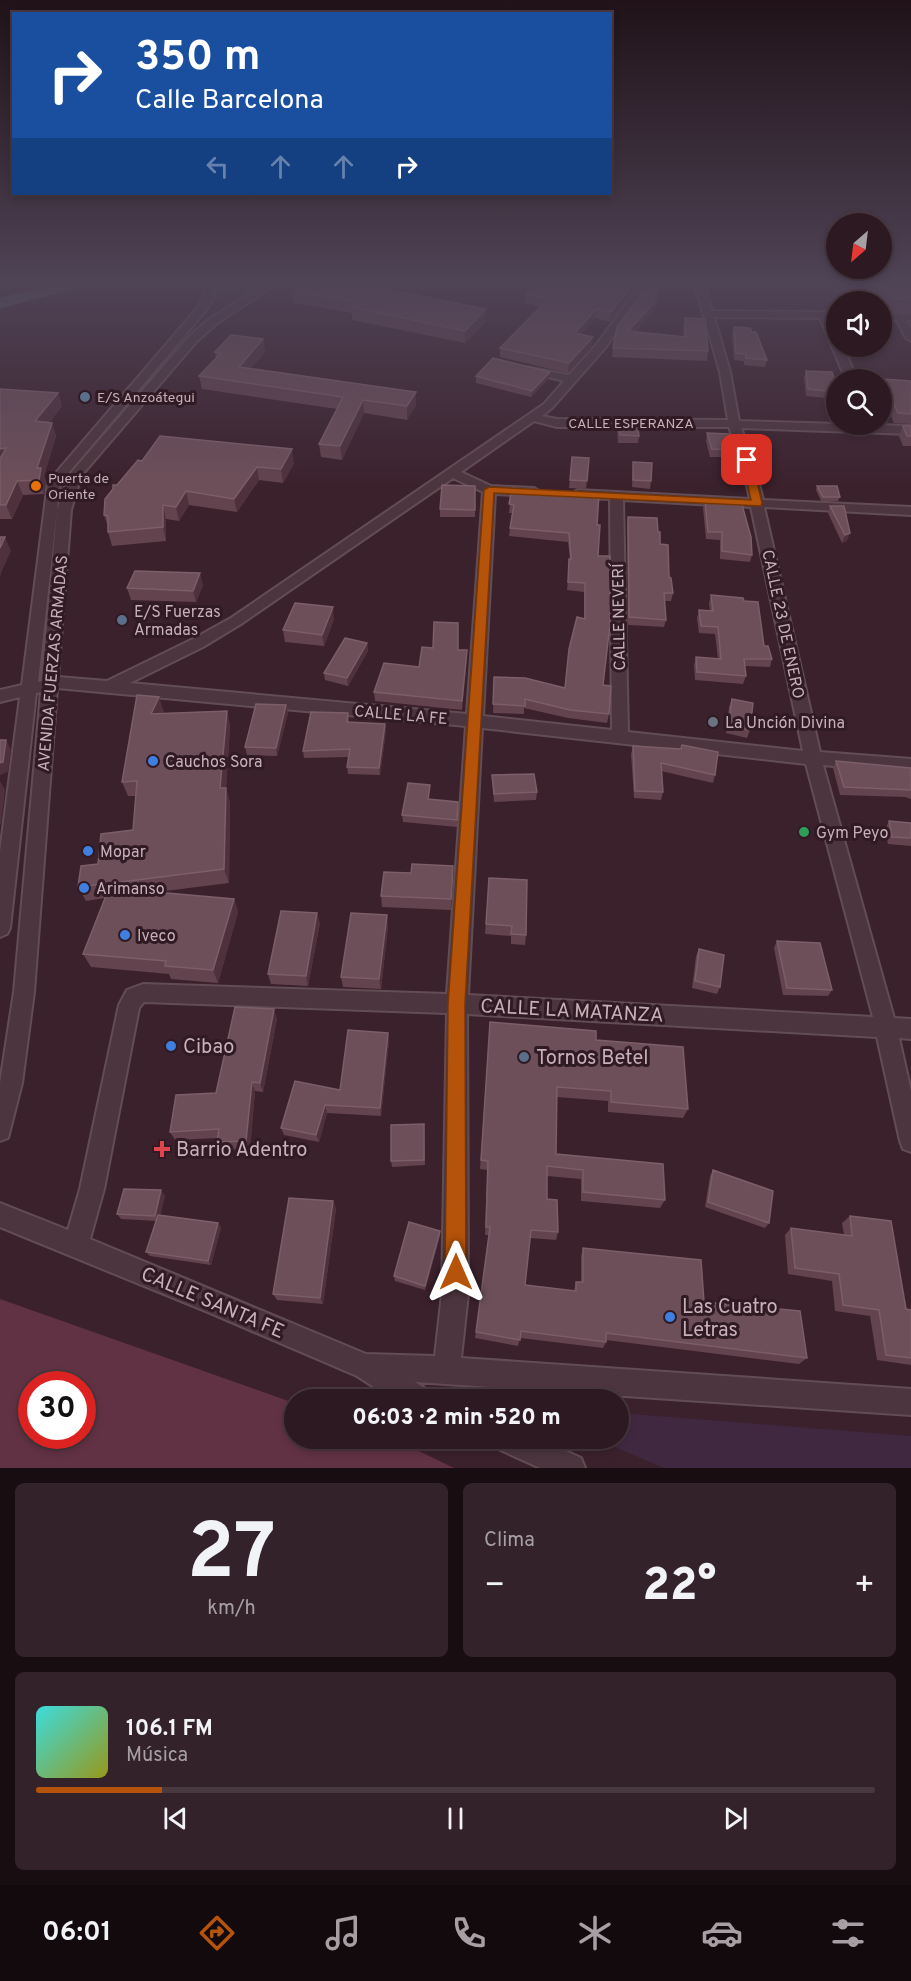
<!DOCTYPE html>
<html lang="es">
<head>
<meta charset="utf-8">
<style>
	:root { --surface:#2c1921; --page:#34222a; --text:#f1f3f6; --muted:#a6a0a5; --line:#48383f; --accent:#b45309 }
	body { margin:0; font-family:Overpass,sans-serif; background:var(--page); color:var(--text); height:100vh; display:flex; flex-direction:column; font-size:22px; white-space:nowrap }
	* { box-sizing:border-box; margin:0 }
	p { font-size:20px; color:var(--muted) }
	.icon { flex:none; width:33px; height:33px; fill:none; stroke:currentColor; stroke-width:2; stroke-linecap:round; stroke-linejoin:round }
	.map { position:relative; height:1468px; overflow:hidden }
	.drawer { display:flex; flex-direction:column; gap:15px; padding:15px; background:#180e12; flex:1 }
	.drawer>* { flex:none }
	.banner { position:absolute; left:12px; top:12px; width:600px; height:183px; border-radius:0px; box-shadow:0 3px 9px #0003,0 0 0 2px var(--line); background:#1a4fa0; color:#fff; overflow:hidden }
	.needle { width:39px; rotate:208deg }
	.fabs { position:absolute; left:826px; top:213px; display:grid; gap:12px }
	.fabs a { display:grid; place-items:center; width:66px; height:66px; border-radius:50%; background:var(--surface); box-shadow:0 3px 9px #0003,0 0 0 2px var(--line); font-size:30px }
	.speed { position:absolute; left:18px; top:1371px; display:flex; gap:12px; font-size:30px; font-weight:700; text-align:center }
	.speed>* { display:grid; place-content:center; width:78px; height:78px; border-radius:50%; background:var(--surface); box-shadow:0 3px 9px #0003,0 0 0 2px var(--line); line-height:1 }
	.speed .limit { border:9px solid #d22; background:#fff; color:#111 }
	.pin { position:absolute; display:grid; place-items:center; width:51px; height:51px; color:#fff; margin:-26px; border-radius:12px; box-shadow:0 3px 9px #0006 }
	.me { position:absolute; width:66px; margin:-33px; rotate:0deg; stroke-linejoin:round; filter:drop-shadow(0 0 4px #0008) }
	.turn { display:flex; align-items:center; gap:21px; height:126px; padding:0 24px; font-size:27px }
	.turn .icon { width:78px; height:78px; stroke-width:2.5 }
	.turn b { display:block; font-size:42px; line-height:51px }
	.lanes { display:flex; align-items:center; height:57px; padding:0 24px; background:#0003; justify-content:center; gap:30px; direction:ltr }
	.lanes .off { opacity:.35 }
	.big { font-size:45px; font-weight:800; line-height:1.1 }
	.drawer .tile { flex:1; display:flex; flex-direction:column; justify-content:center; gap:9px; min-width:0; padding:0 21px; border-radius:9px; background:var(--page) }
	.drawer .dial { align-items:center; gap:0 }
	.dial b { font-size:78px; line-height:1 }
	.song { display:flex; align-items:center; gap:18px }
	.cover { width:72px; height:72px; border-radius:9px; background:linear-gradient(135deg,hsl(180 70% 55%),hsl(60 70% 35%)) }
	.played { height:6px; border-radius:3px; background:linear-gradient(90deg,var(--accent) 15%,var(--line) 15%) }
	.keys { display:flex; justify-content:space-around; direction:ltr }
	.heat { display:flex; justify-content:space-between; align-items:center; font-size:33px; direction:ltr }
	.drawer .tiles { flex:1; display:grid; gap:15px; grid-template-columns:1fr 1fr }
	.tile:last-child { grid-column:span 2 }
	.trip { position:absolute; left:284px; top:1389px; width:345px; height:60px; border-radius:30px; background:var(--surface); box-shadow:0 3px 9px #0003,0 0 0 2px var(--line); font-weight:800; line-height:60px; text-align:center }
	.tabs { display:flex; height:96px; justify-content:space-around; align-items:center; background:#120a0d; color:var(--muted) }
	.tabs .icon { width:42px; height:42px }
	.tabs .selected { color:var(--accent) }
	.tabs b { font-size:27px; color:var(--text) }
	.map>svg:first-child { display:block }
	.green { fill:#402841 }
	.water { fill:#613244; fill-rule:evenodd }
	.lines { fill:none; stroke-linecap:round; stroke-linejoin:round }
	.minor-casing { stroke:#634d55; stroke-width:4 }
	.highway-casing { stroke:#533d45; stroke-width:2 }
	.minor { fill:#4c353e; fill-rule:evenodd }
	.highway { fill:#517266; fill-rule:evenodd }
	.wall { fill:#62434e }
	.shaded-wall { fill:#4e313c }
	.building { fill:#6d4f59; stroke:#7b5e68; stroke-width:1.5 }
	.route { fill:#b45309; stroke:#753606; stroke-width:1.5 }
	.service-dot { fill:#5c6f8a; stroke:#301a23; stroke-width:2 }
	.food-dot { fill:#e8710a; stroke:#301a23; stroke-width:2 }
	.worship-dot { fill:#6b7280; stroke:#301a23; stroke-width:2 }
	.shop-dot { fill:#3f7fe0; stroke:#301a23; stroke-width:2 }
	.leisure-dot { fill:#2e9e5b; stroke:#301a23; stroke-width:2 }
	.health-dot { fill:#e0444e; stroke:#301a23; stroke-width:2 }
	.labels { text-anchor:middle; stroke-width:6; stroke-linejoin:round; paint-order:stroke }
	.far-poi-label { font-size:14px; fill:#c8b0b8; stroke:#301a23; text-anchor:start }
	.far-street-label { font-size:14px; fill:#c8b0b8; stroke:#301a23 }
	.poi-label { font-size:16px; fill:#c8b0b8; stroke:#301a23; text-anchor:start }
	.street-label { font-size:16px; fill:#c8b0b8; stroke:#301a23 }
	.near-street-label { font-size:20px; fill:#c8b0b8; stroke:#301a23 }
	.near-poi-label { font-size:20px; fill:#c8b0b8; stroke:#301a23; text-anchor:start }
</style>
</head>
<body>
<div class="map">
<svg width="911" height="1468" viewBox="0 0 911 1468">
	<rect width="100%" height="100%" fill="#3b212c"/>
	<!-- green -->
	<path class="green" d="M215 282H268L209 321 188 340 184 339C195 323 217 302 215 282Z
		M618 1413 911 1436V1468H664L596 1439 618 1438Z"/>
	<!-- water -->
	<path class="water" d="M0 1299 294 1403V1438L394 1439 454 1468H0ZM32 1384H82V1436H32Z"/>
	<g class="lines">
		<defs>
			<path id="minor" d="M205 282H215L214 297 207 309 60 483 38 682 42 681 57 510 69 475 189 337 208 320 268 282H279L216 324 197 341 81 476 71 510 58 677 107 681 193 639 231 618 544 404 564 381 525 371V367L569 375 597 344 642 282H652L605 348 552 408 542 416 557 419 728 420 720 372 694 282H704L712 311 837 312V318H830L837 333V346H843L857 380H846L820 318 714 317 730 372 739 421 911 426V434L741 428 753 460 763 500 911 507V515L764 507 820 752 911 759V773L823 765 894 1018 911 1019V1039L899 1038 911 1091V1152L903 1149 900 1141 877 1037 467 1014 468 1294 461 1358 911 1389V1415L415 1382 429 1391 433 1400H394L357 1376 210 1313 0 1227V1203L68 1230 80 1189 119 1005 127 990 143 984 447 994 466 726 57 688 34 992 22 1083 8 1138 0 1141V1083L14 992 41 692 36 693 10 928 7 934 0 937V852L20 697 0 702V690L22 685 48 482 199 306 204 297ZM534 421 557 427H729L741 460 750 499 578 490 572 494 578 498 610 499 612 730 483 716 495 494 534 496 540 492 534 488 491 486 461 472ZM453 478 483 492 467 714 130 683 203 647 241 624ZM623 500 751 507 803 751 628 732ZM482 728 806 764 873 1017 468 995ZM144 1002 447 1013 442 1294 435 1356 366 1354 90 1239 104 1189 139 1008Z
				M882 314H911V320H907L911 328V341L906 338 897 320H882Z
				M493 1438H538L581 1458 585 1468H540L496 1448Z"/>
			<path id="highway" d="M64 282H88L86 285 0 308V298Z"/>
		</defs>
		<!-- minor casing -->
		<use href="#minor" class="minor-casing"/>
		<!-- highway casing -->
		<use href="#highway" class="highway-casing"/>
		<!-- minor -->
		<use href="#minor" class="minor"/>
		<!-- highway -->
		<use href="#highway" class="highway"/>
	</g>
	<!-- wall -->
	<path class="wall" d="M639 282 610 322 595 318 581 334 592 347 568 373 500 357V348L541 307 526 304V294Z
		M874 282H911V313L886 312Z
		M373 285 371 286 485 322 465 343 352 320V313L294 303 292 291Z
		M658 295 655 310 635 332 683 337V327L685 318 708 351 707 361 612 357 613 348Z
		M734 327 752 332 767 360 765 367 744 365V361L734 360 732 334Z
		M263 339 265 352 251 368 416 392V405L407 420 364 413 342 460 321 457 319 444 337 409 202 389 199 376 216 358 215 352Z
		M806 371 837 386V399L806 396 804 378Z
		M550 372 549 378 531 397 476 383V376Z
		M883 379 911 381V424L894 423 882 394V383Z
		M0 389 58 393 62 406 49 423H52L56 436 44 476 46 481 44 494 23 495 12 519H0Z
		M618 422 639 436 638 443H618L617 429Z
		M903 426H911V446H903L899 436Z
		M707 433 735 450 733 457H710L706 441Z
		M572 457 589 458 586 489 569 488Z
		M142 461 294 463 283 483 259 480 237 512 189 505 179 521 166 519V541L112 546 108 532V527L104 515Z
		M633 462 651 481 650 489 632 487Z
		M475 486V517H440V509Z
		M817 486 840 497 838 501H821L816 490Z
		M512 488 597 525 603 685 609 714 607 723 568 718 524 708V714L493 713 494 677 565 688 584 619V592L567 590 570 559 568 542 509 536 512 513H509Z
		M705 500 752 555 750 562 720 559V540L706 539 703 508Z
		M830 506H844L847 541 842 543 828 513Z
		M628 517 660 544 673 593 671 601H664L666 620 664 627 628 625 627 524Z
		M203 585 196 602 131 600 127 588Z
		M711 595 744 601 764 646 772 659 770 667 745 666 746 676 743 684 695 680 694 665 696 657 718 659 715 634 699 633 697 618 699 610 710 611 709 603Z
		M334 619 324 646 285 642 283 630Z
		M367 643 368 651 348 686 325 680 324 673Z
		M458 650H467L462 710 375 701 374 692 419 667Z
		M732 699 750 730 747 738 726 733 729 707Z
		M286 705 288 713 277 756 247 755 245 747Z
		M227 711 230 726 226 789 230 803 229 883 157 892 234 899 238 912 218 983 171 979 169 974 91 967 83 954 105 898 86 901 78 887 98 864 133 830 136 796H128L122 782 164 712 163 713Z
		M348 713 349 722 386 731 380 775 348 774 347 767 349 757 304 758 303 751Z
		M633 746 715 775 713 783 661 771 663 792 661 800 634 798 631 754Z
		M836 761 911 768V799L905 797 840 795 833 768Z
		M492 775 537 792 536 800 494 802Z
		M430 785 429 799 458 802 457 827 403 822 402 815Z
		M889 821 911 823V846L888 844 885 829Z
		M411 873 453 877 451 910 382 907 381 896Z
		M489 878 526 935 525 945 511 944V936L485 934Z
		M320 923 308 986 271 984 268 974Z
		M388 926 381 989 343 987 341 977Z
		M777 941 832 990 828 996 783 995 774 948Z
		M699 949 720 987 717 994 692 988 696 956Z
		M277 1019 263 1092 255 1091 250 1149 222 1150 217 1142 218 1138 175 1140 170 1132 216 1093Z
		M490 1022 596 1040 688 1109 683 1118 608 1112V1101L557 1097 556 1154 665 1200 660 1208 581 1201V1179L547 1176V1199L558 1232 556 1240 530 1238 525 1285 574 1291 576 1282H581V1256L583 1248 704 1302 807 1358 799 1364 606 1340V1342L603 1348 520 1338 518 1346 475 1338 489 1235H485L487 1170 480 1169Z
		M389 1041 381 1116 327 1113 319 1142 284 1135 281 1128 340 1090Z
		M424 1124 425 1165 392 1167 391 1161Z
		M713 1170 769 1223 765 1228 705 1207 710 1176Z
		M165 1196 160 1215 218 1223 221 1228 211 1265 150 1256 146 1252 156 1221 121 1219 117 1214Z
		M333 1201 336 1209 323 1304 277 1300 273 1294Z
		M850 1216 906 1309 911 1310V1365L877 1360 870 1316 835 1311 832 1281 788 1274 785 1235 791 1228 844 1235 842 1223Z
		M440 1236 425 1290 395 1281 394 1276Z"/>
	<!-- shaded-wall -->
	<path class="shaded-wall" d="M357 282H372L373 285 356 295 355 283Z
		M634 282H639L610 322 611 312Z
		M663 282H669L658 295 655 310 627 341 628 331 655 291Z
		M486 309 485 322 465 343V331Z
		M596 309 595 318 574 343 575 333Z
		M593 337 592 347 568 373 569 363Z
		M263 339 265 352 241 380 239 367Z
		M550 372 549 378 531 397 532 391Z
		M416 392V405L407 420V406Z
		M58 393 62 406 40 435 35 421Z
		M363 400 364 413 342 460 340 446Z
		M52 423 56 436 44 476 46 481 44 494 39 480 37 468Z
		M6 448 0 463V449Z
		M292 449 294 463 283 483 281 469Z
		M257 467 259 480 237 512 234 499Z
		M17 481 23 495 12 519 6 505Z
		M186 491 189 505 179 521 176 507Z
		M163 505 166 519V541L163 527Z
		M850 533 847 541 842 543 845 535Z
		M5 537 11 551 1 573 0 579V548Z
		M200 573 203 585 196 602 193 591Z
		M333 607 334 619 324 646 322 635Z
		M367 643 368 651 348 686 347 678Z
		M467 650V659L462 710V701Z
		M159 697 164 712 156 729 151 714Z
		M286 705 288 713 277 756 276 748Z
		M227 711 230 726 226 789 230 803 229 883 224 869 220 788Z
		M385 724 386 731 380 775 379 768Z
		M6 740 11 750 8 772 0 775V763Z
		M0 781 5 790 1 824H0Z
		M453 866V877L451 910V899Z
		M234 899 238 912 218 983 213 970Z
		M317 913 320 923 308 986 306 976Z
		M387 915 388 926 381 989 379 979Z
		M274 1009 277 1019 263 1092 260 1083Z
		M388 1033 389 1041 381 1116 380 1108Z
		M252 1082 255 1091 250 1149 246 1141Z
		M325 1105 327 1113 319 1142 316 1135Z
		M161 1190 165 1196 159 1221 155 1216Z
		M333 1201 336 1209 323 1304 320 1298Z
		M218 1223 221 1228 211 1265 208 1261Z
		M440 1231V1236L425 1290V1286Z"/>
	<!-- building -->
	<path class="building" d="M307 282H357L355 283 486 309 465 331 351 307 357 302 292 291Z
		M541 282H634L611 312 596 309 575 333 593 337 569 363 500 348 548 299 526 294Z
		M650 282H663L655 291 658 292 652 300 656 301 628 331 686 337 685 318 705 319 708 351 613 348 617 327Z
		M883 282H911V300L890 298Z
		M734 327 750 328 752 332H756L767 360 746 358V354L736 353Z
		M231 335 263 339 239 367 416 392 407 406 363 400 340 446 319 444 343 397 199 376 221 353 215 352Z
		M493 358 550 372 532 391 476 376Z
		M806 371 832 372 837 386V392L808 389Z
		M883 379 911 381V414L898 413Z
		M0 389 58 393 35 421 52 423 37 468H41L39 480 17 481 6 505H0V459L6 448 0 449Z
		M618 422H637L639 436 620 435Z
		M903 426H911V436H907Z
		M707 433 730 434 735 450 712 449Z
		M160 436 292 449 281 469 257 467 234 499 186 491 176 507 163 505V527L108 532V516L104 515 105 499 113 489V485H117L138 460 142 461Z
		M572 457 589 458 587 481 570 480Z
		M633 462 652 463 651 481 633 480Z
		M442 485 475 486V510L440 509Z
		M817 486H837L840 497H823Z
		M512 488 599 494 597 525H600L598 556H610V624L603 685 611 686 609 714 570 710 525 699V706L493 704 494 677 525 678 565 688 569 649 577 617 585 619V583L568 582 569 559H571L569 533 510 528 514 505 509 504Z
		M705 500 741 501 751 537 752 555 722 551V532H708Z
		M830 506H844L850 533 845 535Z
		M628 517 657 518 658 532H660V544L668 545 669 577 671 578 673 593H664L666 620 629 617Z
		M0 537H5L0 548Z
		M135 571 200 573 193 591 127 588Z
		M711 595 743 598 744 601 758 602 764 646H768L772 659H744L746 676 697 672 696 657 721 659 718 627 701 626 699 610 713 611Z
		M295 603 333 607 322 635 283 630Z
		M434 622 458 623V650H467L462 701 374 692 384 663 419 667 422 647 433 648Z
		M345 638 367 643 347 678 324 673Z
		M137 695 159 697 151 714 227 711 220 788H226L224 869 121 882V889L234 899 213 970 165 966 166 961 83 954 111 883 78 887 81 866 98 864 101 834 133 830 137 781 122 782Z
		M732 699 753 703 750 730 728 726Z
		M256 704 286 705 276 748 245 747Z
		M311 712 348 713 347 722 385 724 379 768 347 767 350 749 303 751Z
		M0 740H6L3 762 0 763Z
		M682 745 718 752 715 775 661 763 663 792 635 791 633 746 681 749Z
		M836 761 911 768V790L844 787Z
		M534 774 537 792 494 794 492 775Z
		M408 783 430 785 428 799 458 802 457 820 402 815Z
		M889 821 911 823V838L892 837Z
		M412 864 453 866 451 899 381 896 384 872 411 873Z
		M489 878 527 880 526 935 511 934 512 926 486 924Z
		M281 911 317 913 306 976 268 974Z
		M351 913 387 915 379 979 341 977Z
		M777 941 820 943 832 990 787 988Z
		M699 949 724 955 720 987 695 981Z
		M235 1007 274 1009 260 1083 252 1082 246 1141 217 1142 219 1129 170 1132 176 1095 216 1093Z
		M490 1022 596 1031V1040L683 1047 688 1109 611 1102V1091L557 1087 556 1154 663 1164 665 1200 583 1192V1170L547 1166V1199L557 1200 558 1232 531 1230 525 1285 576 1291V1282H583V1248L701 1260 704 1302 800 1311 807 1358 606 1333V1342L521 1331 520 1340 476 1332 490 1227H486L488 1161 481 1160Z
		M348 1030 388 1033 380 1108 325 1105 316 1135 281 1128 295 1081 340 1090Z
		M424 1124V1160L391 1161V1125Z
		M713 1170 773 1191 769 1223 708 1202Z
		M124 1189 161 1190 155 1216 117 1214Z
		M289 1198 333 1201 320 1298 273 1294Z
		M158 1215 218 1223 208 1261 146 1252Z
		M850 1216 891 1221 906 1309 911 1310V1358L886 1355 879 1310 843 1305 839 1274 795 1268 791 1228 852 1236Z
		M409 1222 440 1231 425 1286 394 1276Z"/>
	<!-- sky -->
	<linearGradient id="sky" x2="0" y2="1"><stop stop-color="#201218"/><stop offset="0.58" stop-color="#4f4356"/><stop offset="1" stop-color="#4f4356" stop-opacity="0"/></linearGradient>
	<rect width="911" height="487" fill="url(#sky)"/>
	<!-- route -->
	<path class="route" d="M743 457 752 460 762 503 761 506 494 493 465 1004 466 1272 463 1279 456 1282 448 1279 445 1272 448 1004 484 490 489 487 751 500 742 460Z"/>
	<!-- markers -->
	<g class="service-dot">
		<circle cx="85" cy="397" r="6"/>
		<circle cx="122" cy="620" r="6"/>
		<circle cx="524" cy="1057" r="6"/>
	</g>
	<circle class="food-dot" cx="36" cy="486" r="6"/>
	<circle class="worship-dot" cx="713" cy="722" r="6"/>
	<g class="shop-dot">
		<circle cx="153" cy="761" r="6"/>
		<circle cx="88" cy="851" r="6"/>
		<circle cx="84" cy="888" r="6"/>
		<circle cx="125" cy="935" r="6"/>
		<circle cx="171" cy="1046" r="6"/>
		<circle cx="670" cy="1317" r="6"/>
	</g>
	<circle class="leisure-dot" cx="804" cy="832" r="6"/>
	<path class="health-dot" d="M159 1140h6v6h6v6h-6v6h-6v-6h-6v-6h6z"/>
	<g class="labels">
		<!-- far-poi labels -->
		<g class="far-poi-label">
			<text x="97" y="402">E/S Anzoátegui</text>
			<text x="48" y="483">Puerta de<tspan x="48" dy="16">Oriente</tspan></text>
		</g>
		<!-- far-street labels -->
		<g class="far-street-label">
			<text x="631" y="428">CALLE ESPERANZA</text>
		</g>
		<!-- poi labels -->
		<g class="poi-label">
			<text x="134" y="617">E/S Fuerzas<tspan x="134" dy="18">Armadas</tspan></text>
			<text x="725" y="728">La Unción Divina</text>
			<text x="165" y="767">Cauchos Sora</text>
			<text x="816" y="838">Gym Peyo</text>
			<text x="100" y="857">Mopar</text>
			<text x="96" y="894">Arimanso</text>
			<text x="137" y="941">Iveco</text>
		</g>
		<!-- street labels -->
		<g class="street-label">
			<text transform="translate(618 617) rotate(-91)" y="6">CALLE NEVERÍ</text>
			<text transform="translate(784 624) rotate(78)" y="6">CALLE 23 DE ENERO</text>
			<text transform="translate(52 663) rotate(-85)" y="6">AVENIDA FUERZAS ARMADAS</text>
			<text transform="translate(401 714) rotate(5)" y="6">CALLE LA FE</text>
		</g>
		<!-- near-street labels -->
		<g class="near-street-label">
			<text transform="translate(572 1010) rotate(3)" y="7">CALLE LA MATANZA</text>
			<text transform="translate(213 1302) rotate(23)" y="7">CALLE SANTA FE</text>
		</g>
		<!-- near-poi labels -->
		<g class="near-poi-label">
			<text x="183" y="1053">Cibao</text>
			<text x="536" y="1064">Tornos Betel</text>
			<text x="176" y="1156">Barrio Adentro</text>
			<text x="682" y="1313">Las Cuatro<tspan x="682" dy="23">Letras</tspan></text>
		</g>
	</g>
</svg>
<div class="fabs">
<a><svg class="needle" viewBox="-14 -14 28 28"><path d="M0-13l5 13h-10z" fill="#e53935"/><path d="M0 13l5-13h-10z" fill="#a6a0a5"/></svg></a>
<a><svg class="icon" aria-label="sound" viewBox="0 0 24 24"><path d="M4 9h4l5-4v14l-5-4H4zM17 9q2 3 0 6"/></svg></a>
<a><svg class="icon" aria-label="search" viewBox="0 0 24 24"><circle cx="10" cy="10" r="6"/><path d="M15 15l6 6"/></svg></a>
</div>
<div class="speed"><div class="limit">30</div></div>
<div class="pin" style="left:747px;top:460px;background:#d93025"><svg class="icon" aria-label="arrive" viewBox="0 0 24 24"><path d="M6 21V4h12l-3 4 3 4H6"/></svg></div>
<svg class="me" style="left:456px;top:1272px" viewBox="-20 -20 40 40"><path d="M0-17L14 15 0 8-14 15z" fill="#b45309" stroke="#fff" stroke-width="4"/></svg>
<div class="trip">06:03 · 2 min · 520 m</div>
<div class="banner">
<div class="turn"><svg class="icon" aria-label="right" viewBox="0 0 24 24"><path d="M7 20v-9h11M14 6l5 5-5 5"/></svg><div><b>350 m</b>Calle Barcelona</div></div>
<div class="lanes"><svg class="icon off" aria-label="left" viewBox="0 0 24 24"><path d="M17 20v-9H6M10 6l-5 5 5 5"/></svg><svg class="icon off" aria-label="ahead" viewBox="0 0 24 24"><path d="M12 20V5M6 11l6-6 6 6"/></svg><svg class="icon off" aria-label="ahead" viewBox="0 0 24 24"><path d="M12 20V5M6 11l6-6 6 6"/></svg><svg class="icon" aria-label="right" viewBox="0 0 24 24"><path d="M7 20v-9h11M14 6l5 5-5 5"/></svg></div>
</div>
</div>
<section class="drawer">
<div class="tiles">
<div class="tile dial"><b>27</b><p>km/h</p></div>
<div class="tile"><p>Clima</p>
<div class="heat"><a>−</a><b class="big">22°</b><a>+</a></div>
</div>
<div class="tile">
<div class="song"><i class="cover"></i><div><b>106.1 FM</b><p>Música</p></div></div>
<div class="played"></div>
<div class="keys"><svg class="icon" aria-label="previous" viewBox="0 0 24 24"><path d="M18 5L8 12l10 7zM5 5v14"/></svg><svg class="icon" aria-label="pause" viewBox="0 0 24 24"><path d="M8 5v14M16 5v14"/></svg><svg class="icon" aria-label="next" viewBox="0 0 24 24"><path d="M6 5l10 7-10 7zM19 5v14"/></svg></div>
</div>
</div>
</section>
<nav class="tabs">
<b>06:01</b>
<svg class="icon selected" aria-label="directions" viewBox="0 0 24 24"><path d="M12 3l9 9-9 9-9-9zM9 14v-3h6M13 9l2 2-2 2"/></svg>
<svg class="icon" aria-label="music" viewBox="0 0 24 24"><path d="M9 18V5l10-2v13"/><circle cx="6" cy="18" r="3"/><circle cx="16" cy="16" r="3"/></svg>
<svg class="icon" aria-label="phone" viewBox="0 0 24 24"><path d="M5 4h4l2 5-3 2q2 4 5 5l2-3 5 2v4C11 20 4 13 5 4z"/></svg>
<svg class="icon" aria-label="climate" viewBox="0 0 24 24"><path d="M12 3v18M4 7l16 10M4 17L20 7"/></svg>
<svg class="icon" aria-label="car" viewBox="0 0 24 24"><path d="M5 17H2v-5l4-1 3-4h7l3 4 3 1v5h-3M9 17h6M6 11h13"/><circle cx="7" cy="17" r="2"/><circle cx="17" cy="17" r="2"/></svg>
<svg class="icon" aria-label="filters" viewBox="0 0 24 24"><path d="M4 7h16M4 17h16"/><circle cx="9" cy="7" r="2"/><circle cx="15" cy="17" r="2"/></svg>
</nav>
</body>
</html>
